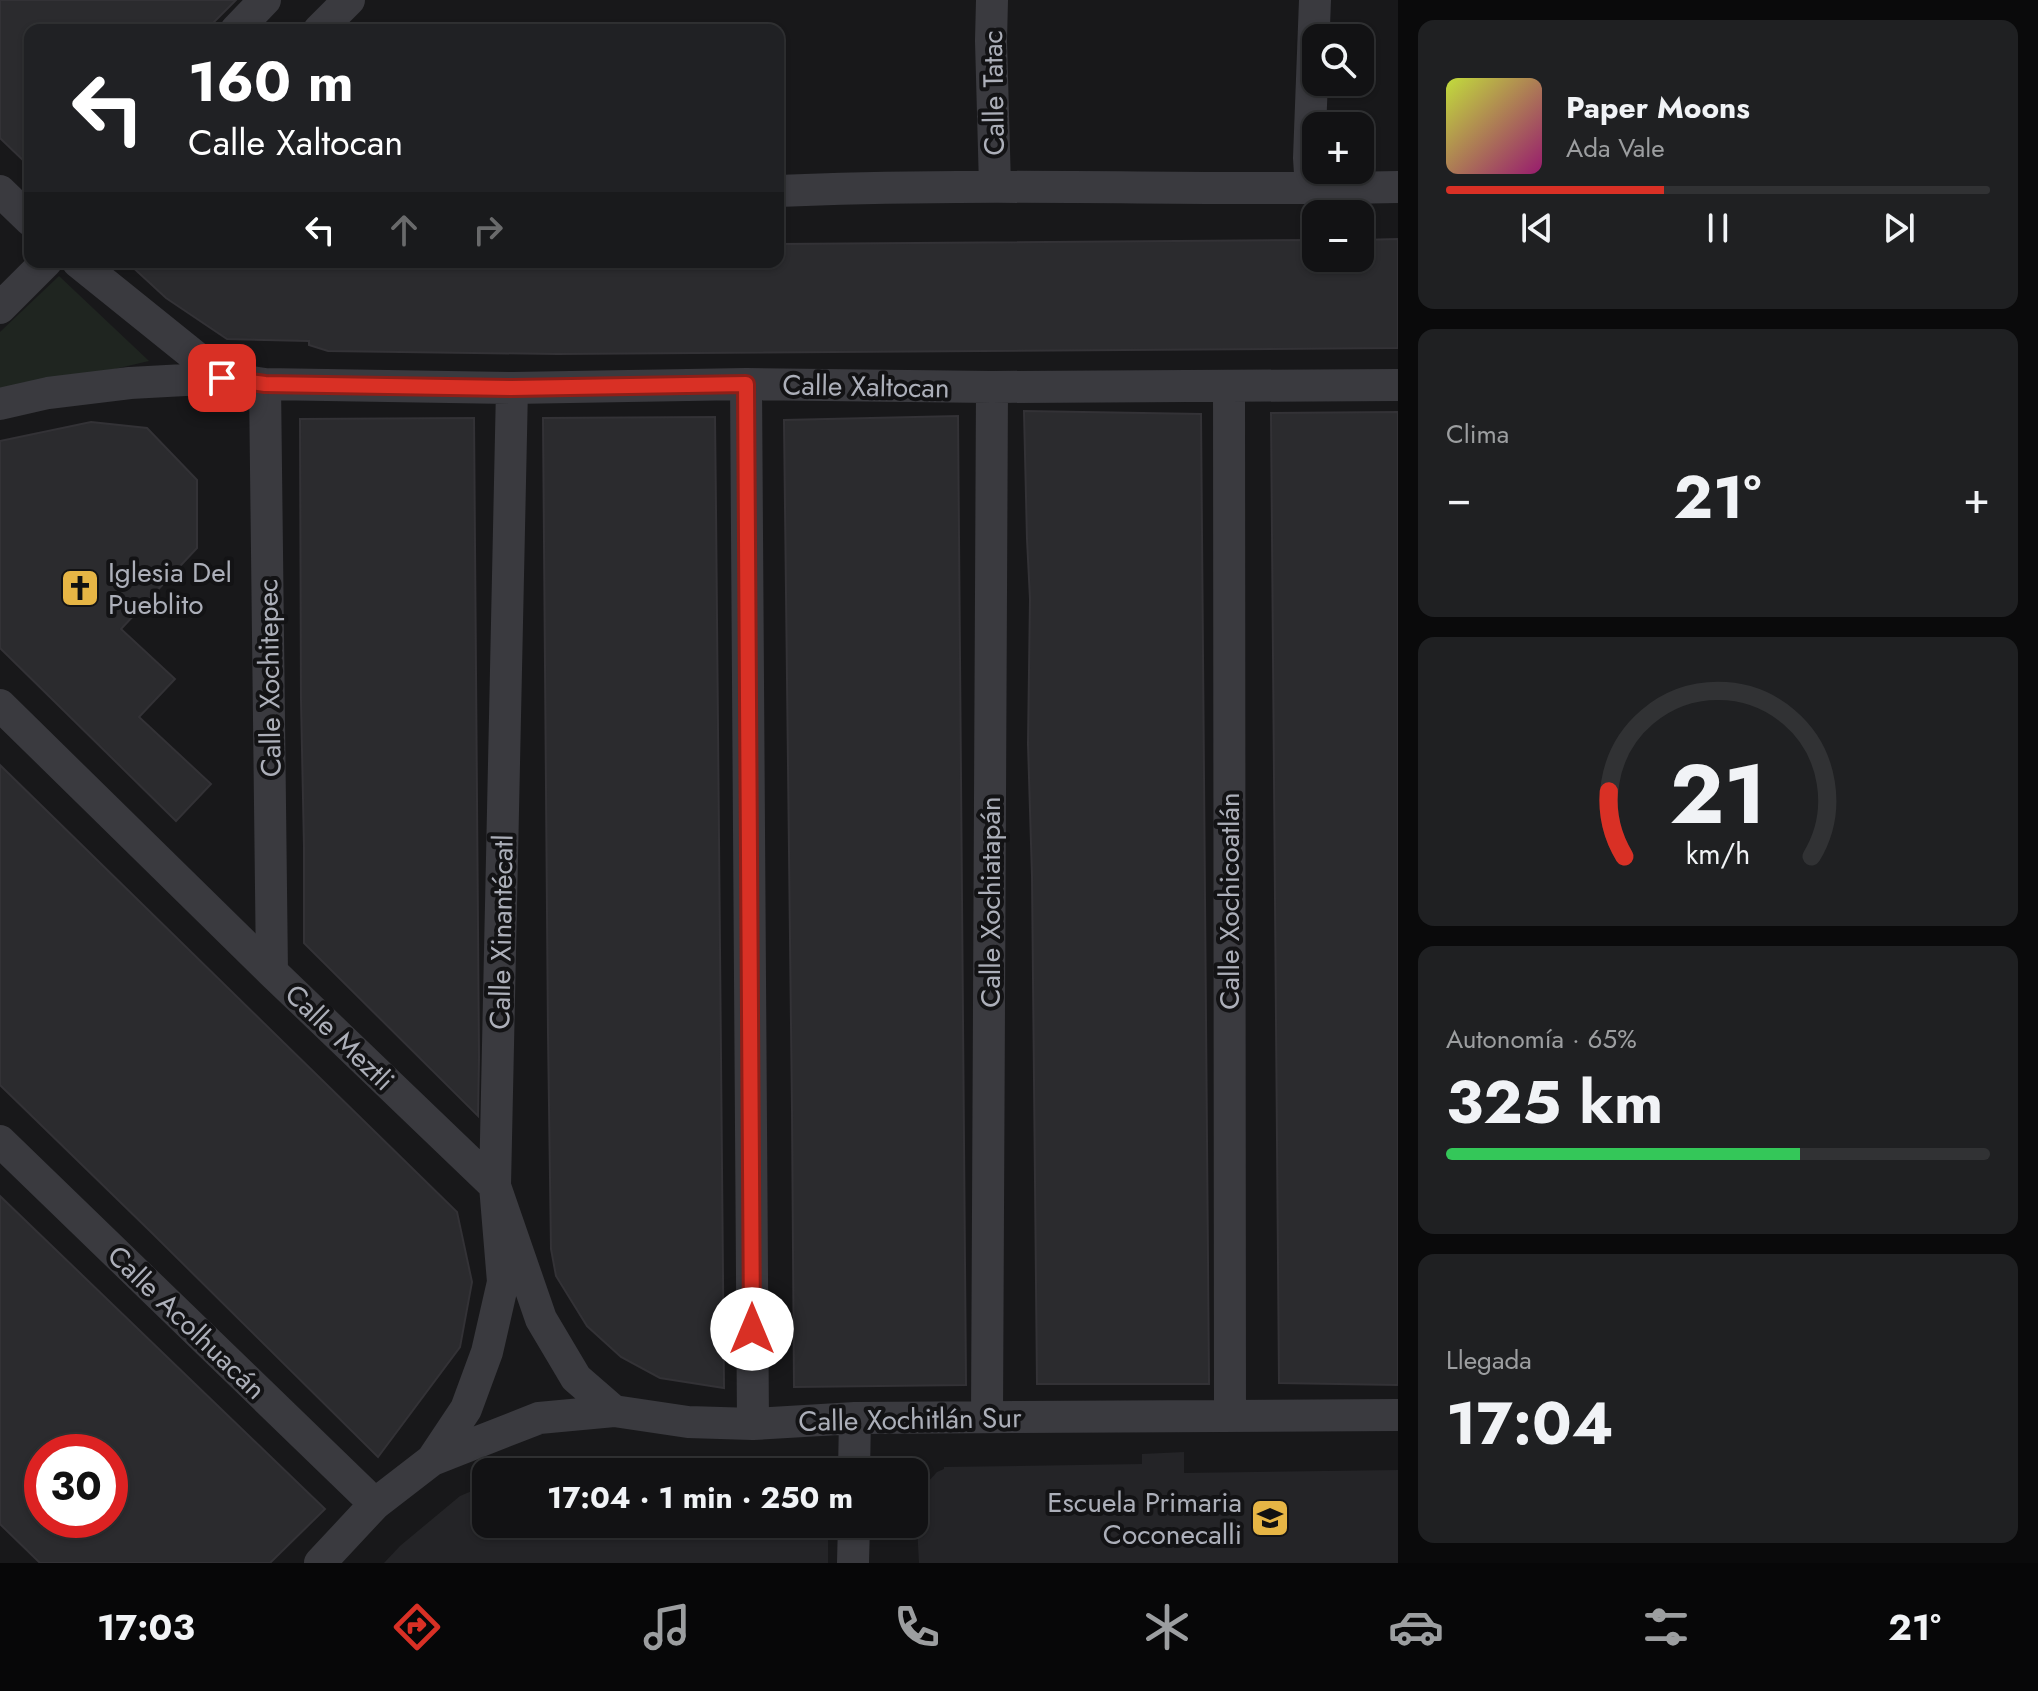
<!DOCTYPE html>
<html lang="es">
<head>
<meta charset="utf-8">
<style>
	:root { --surface:#121214; --page:#1f2022; --text:#f1f3f6; --muted:#9c9ea0; --line:#313234; --accent:#d93025 }
	body { margin:0; font-family:Jost,sans-serif; background:var(--page); color:var(--text); height:100vh; display:flex; flex-direction:column; font-size:30px; white-space:nowrap }
	* { box-sizing:border-box; margin:0 }
	p { font-size:26px; color:var(--muted) }
	.icon { flex:none; width:44px; height:44px; fill:none; stroke:currentColor; stroke-width:2; stroke-linecap:round; stroke-linejoin:round }
	.map { position:relative; flex:1; overflow:hidden }
	.side { display:flex; flex-direction:column; gap:20px; padding:20px; background:#0a0a0b; width:640px }
	.side>* { flex:none }
	.hud { position:absolute; left:24px; top:24px; width:760px; height:244px; border-radius:16px; box-shadow:0 2px 6px #0004,0 0 0 2px var(--line); background:#202124; color:#fff; overflow:hidden }
	.controls { position:absolute; left:1302px; top:24px; display:grid; gap:16px }
	.controls a { display:grid; place-items:center; width:72px; height:72px; border-radius:16px; background:var(--surface); box-shadow:0 2px 6px #0004,0 0 0 2px var(--line); font-size:40px }
	.speed { position:absolute; left:24px; top:1434px; display:flex; gap:16px; font-size:40px; font-weight:700; text-align:center }
	.speed>* { display:grid; place-content:center; width:104px; height:104px; border-radius:50%; background:var(--surface); box-shadow:0 2px 6px #0004,0 0 0 2px var(--line); line-height:1 }
	.speed .limit { border:12px solid #d22; background:#fff; color:#111 }
	.pin { position:absolute; display:grid; place-items:center; width:68px; height:68px; color:#fff; margin:-34px; border-radius:16px; box-shadow:0 4px 12px #0006 }
	.me { position:absolute; width:88px; margin:-44px; rotate:0deg; stroke-linejoin:round; filter:drop-shadow(0 0 6px #0008) }
	.turn { display:flex; align-items:center; gap:28px; height:168px; padding:0 32px; font-size:36px }
	.turn .icon { width:104px; height:104px; stroke-width:2.5 }
	.turn b { display:block; font-size:56px; line-height:68px }
	.lanes { display:flex; align-items:center; height:76px; padding:0 32px; background:#0003; justify-content:center; gap:40px; direction:ltr }
	.lanes .off { opacity:.35 }
	.big { font-size:60px; font-weight:700; line-height:1.1 }
	.side .tile { flex:1; display:flex; flex-direction:column; justify-content:center; gap:12px; min-width:0; padding:0 28px; border-radius:16px; background:var(--page) }
	.side .dial { align-items:center; gap:0 }
	.dial svg { height:208px; overflow:visible; fill:none; stroke:var(--line); stroke-width:7; stroke-linecap:round; text-anchor:middle }
	.dial text { fill:var(--text); stroke:none }
	.song { display:flex; align-items:center; gap:24px }
	.cover { width:96px; height:96px; border-radius:12px; background:linear-gradient(135deg,hsl(70 70% 55%),hsl(320 70% 35%)) }
	.played { height:8px; border-radius:4px; background:linear-gradient(90deg,var(--accent) 40%,var(--line) 40%) }
	.keys { display:flex; justify-content:space-around; direction:ltr }
	.heat { display:flex; justify-content:space-between; align-items:center; font-size:44px; direction:ltr }
	.charge { height:12px; border-radius:6px; background:linear-gradient(90deg,#34c759 65%,var(--line) 0) }
	.trip { position:absolute; left:472px; top:1458px; width:456px; height:80px; border-radius:16px; background:var(--surface); box-shadow:0 2px 6px #0004,0 0 0 2px var(--line); font-weight:700; line-height:80px; text-align:center }
	.tab-bar { display:flex; height:128px; justify-content:space-around; align-items:center; background:#070708; color:var(--muted) }
	.tab-bar .icon { width:56px; height:56px }
	.tab-bar .current { color:var(--accent) }
	.tab-bar b { font-size:36px; color:var(--text) }
	main { display:flex; flex:1; min-height:0 }
	.map>svg:first-child { display:block }
	.built { fill:#242427 }
	.green { fill:#1f2520 }
	.building { fill:#2b2b2e; stroke:#333236; stroke-width:2; fill-rule:evenodd }
	.lines { fill:none; stroke-linecap:round; stroke-linejoin:round }
	.minor { stroke:#3a3a3f; stroke-width:32 }
	.route-casing { stroke:#8d1f18; stroke-width:20 }
	.route { stroke:#d93025; stroke-width:14 }
	.labels { text-anchor:middle; stroke-width:8; stroke-linejoin:round; paint-order:stroke }
	.street-label { font-size:28px; fill:#acafb9; stroke:#131315 }
	.poi-label { font-size:28px; fill:#acafb9; stroke:#131315; text-anchor:start }
</style>
</head>
<body>
<main>
<div class="map">
<svg width="1398" height="1563" viewBox="0 0 1398 1563">
	<rect width="100%" height="100%" fill="#18181a"/>
	<!-- built -->
	<path class="built" d="M1184 1452V1473L1398 1470V1563H919L916 1507 920 1495 927 1483 937 1472 944 1469V1467L1142 1464V1454Z
		M608 1459 826 1468 827 1472H516L572 1460Z
		M486 1485V1524H828V1563H384L400 1546 460 1496Z"/>
	<!-- green -->
	<path class="green" d="M59 276 149 361 0 396V332Z"/>
	<!-- building -->
	<path class="building" d="M0 0H236L206 30H30V167L0 138Z
		M1398 239V348L557 354 328 351 309 345V341L227 339 166 298 127 262H778V244L1316 240V258H1360V240Z
		M1024 411 1201 414 1209 1384H1037L1032 876 1028 744 1030 599 1027 539Z
		M1398 412V1385L1279 1383 1271 413Z
		M958 416 966 1385 794 1387 792 1110 784 420Z
		M715 417 716 510 724 1388 660 1378 621 1357 587 1326 556 1276 551 1249 548 1034 543 418Z
		M474 418 479 1057 478 1116 304 943V847L301 700 300 419Z
		M91 422 147 428 197 480V548L121 629 175 679 139 717 211 784 176 821 0 648V441Z
		M0 765 457 1212 472 1282 460 1347 378 1457 152 1233 0 1085Z
		M0 1196 325 1509 270 1563H40L0 1524ZM42 1452H110V1520H42Z"/>
	<g class="lines">
		<!-- minor -->
		<path class="minor" d="M992 0 991 41 995 186
			M236 30 265 0
			M319 30 349 0
			M1311 189 1309 158 1315 0
			M0 191 30 220
			M778 191C985 182 1191 191 1398 187
			M78 262 222 378
			M0 308 46 262
			M265 384 272 972
			M746 384 753 1424
			M1229 386 1230 1416
			M0 404 48 393 130 383 222 378 265 384 512 388 746 384 992 387 1398 385
			M0 705 272 972 495 1186 541 1319 576 1378 614 1411
			M0 1141 375 1504
			M987 1417 992 387
			M432 1460 466 1409 487 1352 503 1282 495 1186 512 388
			M854 1472 855 1418
			M320 1563 375 1504 432 1460 539 1418 614 1411 688 1422 753 1424 855 1418 1398 1415
			M853 1563 854 1524"/>
	</g>
	<g class="lines">
		<defs>
			<path id="route" d="M222 378 265 384 512 388 746 384 752 1329"/>
		</defs>
		<!-- route casing -->
		<use href="#route" class="route-casing"/>
		<!-- route -->
		<use href="#route" class="route"/>
	</g>
	<!-- icons -->
	<defs>
		<symbol id="church-square" viewBox="-11 -11 22 22"><rect x="-9" y="-9" width="18" height="18" rx="4" fill="#e6b545" stroke="#131315"/><path d="M-1.2-6h2.4v3.5h3.3v2.4h-3.3V6h-2.4V-.1h-3.3v-2.4h3.3Z" fill="#111"/></symbol>
		<symbol id="school-square" viewBox="-11 -11 22 22"><rect x="-9" y="-9" width="18" height="18" rx="4" fill="#e6b545" stroke="#131315"/><path d="M0-5L7-2L0 1L-7-2ZM-4 1L0 2.5L4 1V4Q0 6-4 4Z" fill="#111"/></symbol>
	</defs>
	<g fill-rule="evenodd">
		<use href="#church-square" x="58" y="566" width="44" height="44"/>
		<use href="#school-square" x="1248" y="1496" width="44" height="44"/>
	</g>
	<g class="labels">
		<!-- street labels -->
		<g class="street-label">
			<text transform="translate(993 93) rotate(-91)" y="10">Calle Tatac</text>
			<text transform="translate(866 386) rotate(1)" y="10">Calle Xaltocan</text>
			<text transform="translate(269 678) rotate(-91)" y="10">Calle Xochitepec</text>
			<text transform="translate(1229 901) rotate(-90)" y="10">Calle Xochicoatlán</text>
			<text transform="translate(990 902) rotate(-90)" y="10">Calle Xochiatapán</text>
			<text transform="translate(501 932) rotate(-89)" y="10">Calle Xinantécatl</text>
			<text transform="translate(340 1037) rotate(44)" y="10">Calle Meztli</text>
			<text transform="translate(187 1322) rotate(44)" y="10">Calle Acolhuacán</text>
			<text transform="translate(910 1419) rotate(-1)" y="10">Calle Xochitlán Sur</text>
		</g>
		<!-- poi labels -->
		<g class="poi-label">
			<text x="108" y="582">Iglesia Del<tspan x="108" dy="32">Pueblito</tspan></text>
			<text x="1242" y="1512" text-anchor="end">Escuela Primaria<tspan x="1242" dy="32">Coconecalli</tspan></text>
		</g>
	</g>
</svg>
<div class="controls">
<a><svg class="icon" aria-label="search" viewBox="0 0 24 24"><circle cx="10" cy="10" r="6"/><path d="M15 15l6 6"/></svg></a>
<a>+</a>
<a>−</a>
</div>
<div class="speed"><div class="limit">30</div></div>
<div class="pin" style="left:222px;top:378px;background:#d93025"><svg class="icon" aria-label="arrive" viewBox="0 0 24 24"><path d="M6 21V4h12l-3 4 3 4H6"/></svg></div>
<svg class="me" style="left:752px;top:1329px" viewBox="-20 -20 40 40"><circle r="19" fill="#fff"/><path d="M0-13L10 11 0 6-10 11z" fill="#d93025"/></svg>
<div class="trip">17:04 · 1 min · 250 m</div>
<div class="hud">
<div class="turn"><svg class="icon" aria-label="left" viewBox="0 0 24 24"><path d="M17 20v-9H6M10 6l-5 5 5 5"/></svg><div><b>160 m</b>Calle Xaltocan</div></div>
<div class="lanes"><svg class="icon" aria-label="left" viewBox="0 0 24 24"><path d="M17 20v-9H6M10 6l-5 5 5 5"/></svg><svg class="icon off" aria-label="ahead" viewBox="0 0 24 24"><path d="M12 20V5M6 11l6-6 6 6"/></svg><svg class="icon off" aria-label="right" viewBox="0 0 24 24"><path d="M7 20v-9h11M14 6l5 5-5 5"/></svg></div>
</div>
</div>
<section class="side">
<div class="tile">
<div class="song"><i class="cover"></i><div><b>Paper Moons</b><p>Ada Vale</p></div></div>
<div class="played"></div>
<div class="keys"><svg class="icon" aria-label="previous" viewBox="0 0 24 24"><path d="M18 5L8 12l10 7zM5 5v14"/></svg><svg class="icon" aria-label="pause" viewBox="0 0 24 24"><path d="M8 5v14M16 5v14"/></svg><svg class="icon" aria-label="next" viewBox="0 0 24 24"><path d="M6 5l10 7-10 7zM19 5v14"/></svg></div>
</div>
<div class="tile"><p>Clima</p>
<div class="heat"><a>−</a><b class="big">21°</b><a>+</a></div>
</div>
<div class="tile dial"><svg viewBox="0 0 100 80">
<path d="M14 69A42 42 0 1 1 86 69"/>
<path d="M14 69A42 42 0 0 1 8 44" stroke="#d93025"/>
<text x="50" y="56" font-size="32" font-weight="700">21</text>
<text x="50" y="72" font-size="11">km/h</text>
</svg></div>
<div class="tile"><p>Autonomía · 65%</p><b class="big">325 km</b><div class="charge"></div></div>
<div class="tile"><p>Llegada</p><b class="big">17:04</b></div>
</section>
</main>
<nav class="tab-bar">
<b>17:03</b>
<svg class="icon current" aria-label="directions" viewBox="0 0 24 24"><path d="M12 3l9 9-9 9-9-9zM9 14v-3h6M13 9l2 2-2 2"/></svg>
<svg class="icon" aria-label="music" viewBox="0 0 24 24"><path d="M9 18V5l10-2v13"/><circle cx="6" cy="18" r="3"/><circle cx="16" cy="16" r="3"/></svg>
<svg class="icon" aria-label="phone" viewBox="0 0 24 24"><path d="M5 4h4l2 5-3 2q2 4 5 5l2-3 5 2v4C11 20 4 13 5 4z"/></svg>
<svg class="icon" aria-label="climate" viewBox="0 0 24 24"><path d="M12 3v18M4 7l16 10M4 17L20 7"/></svg>
<svg class="icon" aria-label="car" viewBox="0 0 24 24"><path d="M5 17H2v-5l4-1 3-4h7l3 4 3 1v5h-3M9 17h6M6 11h13"/><circle cx="7" cy="17" r="2"/><circle cx="17" cy="17" r="2"/></svg>
<svg class="icon" aria-label="filters" viewBox="0 0 24 24"><path d="M4 7h16M4 17h16"/><circle cx="9" cy="7" r="2"/><circle cx="15" cy="17" r="2"/></svg>
<b>21°</b>
</nav>
</body>
</html>
